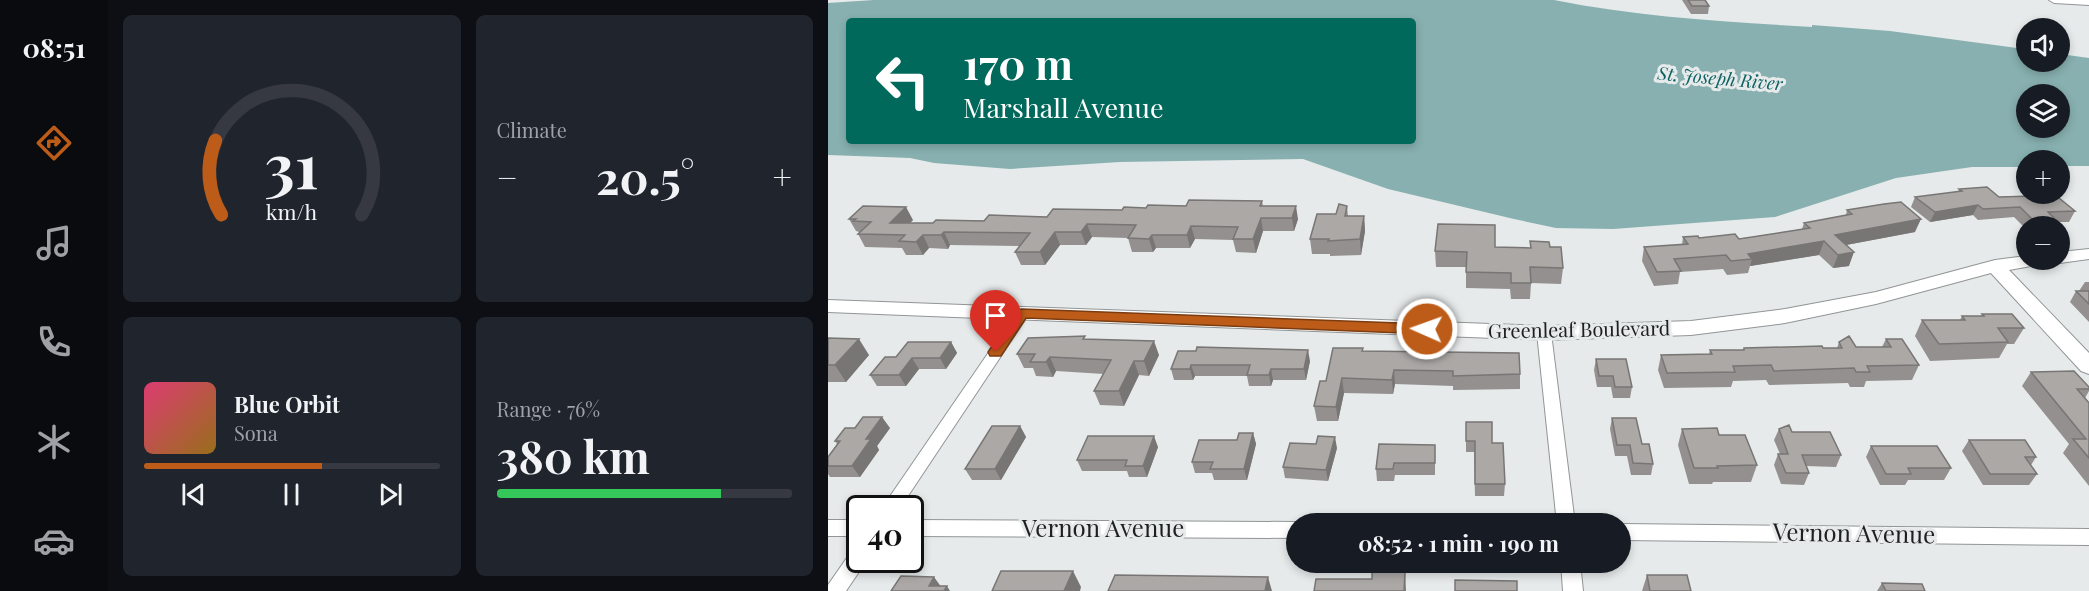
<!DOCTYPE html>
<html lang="en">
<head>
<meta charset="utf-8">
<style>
	:root { --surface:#171b24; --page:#20242c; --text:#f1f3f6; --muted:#9ea1a6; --line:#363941; --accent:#bc5c18 }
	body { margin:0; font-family:"Playfair Display",serif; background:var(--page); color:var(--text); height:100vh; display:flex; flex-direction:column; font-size:22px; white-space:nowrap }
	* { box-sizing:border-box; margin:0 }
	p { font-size:20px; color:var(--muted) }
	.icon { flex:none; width:33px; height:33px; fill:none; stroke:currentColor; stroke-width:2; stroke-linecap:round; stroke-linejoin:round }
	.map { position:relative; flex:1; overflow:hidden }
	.sheet { display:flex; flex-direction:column; gap:15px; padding:15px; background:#0d0f14; width:720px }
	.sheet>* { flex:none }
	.hud { position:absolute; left:18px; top:18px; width:570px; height:126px; border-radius:6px; box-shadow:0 3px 9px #0003; background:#00695c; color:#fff; overflow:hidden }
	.fabs { position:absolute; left:1188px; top:18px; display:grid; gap:12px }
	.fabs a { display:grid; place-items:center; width:54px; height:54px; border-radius:50%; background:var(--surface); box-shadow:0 3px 9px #0003; font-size:30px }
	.speed { position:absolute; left:18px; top:495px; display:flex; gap:12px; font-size:30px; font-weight:700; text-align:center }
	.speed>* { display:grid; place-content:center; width:78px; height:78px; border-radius:50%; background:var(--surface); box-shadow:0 3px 9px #0003; line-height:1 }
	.speed .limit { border:3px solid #111; border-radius:9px; background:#fff; color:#111 }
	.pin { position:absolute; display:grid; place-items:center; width:51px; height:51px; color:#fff; margin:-62px -26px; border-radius:50% 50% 50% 0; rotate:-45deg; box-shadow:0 0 6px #0007 }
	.pin .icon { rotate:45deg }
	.me { position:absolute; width:66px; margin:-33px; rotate:272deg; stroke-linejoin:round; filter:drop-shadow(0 0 4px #0008) }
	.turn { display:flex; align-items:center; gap:21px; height:126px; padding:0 18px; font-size:27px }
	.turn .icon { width:78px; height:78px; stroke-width:2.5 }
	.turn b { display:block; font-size:42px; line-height:51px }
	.big { font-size:45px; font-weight:700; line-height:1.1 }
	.sheet .tile { flex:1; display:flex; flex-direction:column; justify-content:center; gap:9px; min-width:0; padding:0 21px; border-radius:9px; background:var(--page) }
	.sheet .dial { align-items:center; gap:0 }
	.dial svg { height:156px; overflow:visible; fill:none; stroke:var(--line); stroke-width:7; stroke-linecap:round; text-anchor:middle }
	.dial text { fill:var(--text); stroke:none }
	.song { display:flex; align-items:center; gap:18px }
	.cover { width:72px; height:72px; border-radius:9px; background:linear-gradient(135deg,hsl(340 70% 55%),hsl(40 70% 35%)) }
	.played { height:6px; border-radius:3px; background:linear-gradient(90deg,var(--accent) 60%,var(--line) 60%) }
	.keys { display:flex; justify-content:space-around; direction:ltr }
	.heat { display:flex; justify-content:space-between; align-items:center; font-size:33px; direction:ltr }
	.charge { height:9px; border-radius:4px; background:linear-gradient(90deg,#34c759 76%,var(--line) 0) }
	.sheet .tiles { flex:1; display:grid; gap:15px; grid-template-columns:repeat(2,1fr) }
	.trip { position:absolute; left:458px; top:513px; width:345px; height:60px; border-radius:30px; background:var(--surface); box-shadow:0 3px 9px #0003; font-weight:700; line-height:60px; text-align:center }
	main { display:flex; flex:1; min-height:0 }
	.dock { display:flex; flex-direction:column; width:108px; justify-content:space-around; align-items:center; background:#090b0e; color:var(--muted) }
	.dock .icon { width:42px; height:42px }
	.dock .active { color:var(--accent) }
	.dock b { font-size:27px; color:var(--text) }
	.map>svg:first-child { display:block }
	.water { fill:#88b0b0; fill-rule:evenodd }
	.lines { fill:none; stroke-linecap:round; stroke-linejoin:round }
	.street-casing { stroke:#919595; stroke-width:2 }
	.secondary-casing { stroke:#919595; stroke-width:2 }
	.street { fill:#fff; fill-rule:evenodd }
	.secondary { fill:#fff; fill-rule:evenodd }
	.wall { fill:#93908f }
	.shaded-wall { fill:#787674 }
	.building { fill:#aba8a6; stroke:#787674; stroke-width:1.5 }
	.route { fill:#bc5c18; stroke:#7a3c10; stroke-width:1.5 }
	.labels { text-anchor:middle; stroke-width:6; stroke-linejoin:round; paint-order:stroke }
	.far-water-label { font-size:18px; font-style:italic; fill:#0d6162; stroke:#e6eaea }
	.street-label { font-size:20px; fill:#1e1f1f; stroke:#e6eaea }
	.near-street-label { font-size:24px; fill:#1e1f1f; stroke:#e6eaea }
</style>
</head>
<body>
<main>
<nav class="dock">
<b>08:51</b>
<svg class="icon active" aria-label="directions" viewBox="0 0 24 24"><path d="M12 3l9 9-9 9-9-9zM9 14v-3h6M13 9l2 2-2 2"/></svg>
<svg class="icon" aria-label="music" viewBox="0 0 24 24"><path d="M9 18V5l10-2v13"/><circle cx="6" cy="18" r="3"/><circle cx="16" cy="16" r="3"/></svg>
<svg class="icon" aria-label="phone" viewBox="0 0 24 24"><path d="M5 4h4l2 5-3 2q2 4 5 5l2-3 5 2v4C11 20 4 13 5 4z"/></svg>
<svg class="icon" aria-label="climate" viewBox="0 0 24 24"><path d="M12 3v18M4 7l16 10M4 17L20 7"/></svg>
<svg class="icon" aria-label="car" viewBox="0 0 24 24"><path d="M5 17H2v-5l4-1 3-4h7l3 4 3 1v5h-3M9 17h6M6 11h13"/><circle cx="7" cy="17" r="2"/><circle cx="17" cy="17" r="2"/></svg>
</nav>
<section class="sheet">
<div class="tiles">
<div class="tile dial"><svg viewBox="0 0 100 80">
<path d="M14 69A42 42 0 1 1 86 69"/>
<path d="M14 69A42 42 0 0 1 11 31" stroke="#bc5c18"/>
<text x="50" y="56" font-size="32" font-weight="700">31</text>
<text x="50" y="72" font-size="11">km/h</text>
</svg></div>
<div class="tile"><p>Climate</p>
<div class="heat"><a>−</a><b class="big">20.5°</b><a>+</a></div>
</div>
<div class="tile">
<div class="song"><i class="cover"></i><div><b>Blue Orbit</b><p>Sona</p></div></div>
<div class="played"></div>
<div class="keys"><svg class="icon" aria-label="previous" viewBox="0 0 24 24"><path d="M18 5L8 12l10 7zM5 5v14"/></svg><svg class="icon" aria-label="pause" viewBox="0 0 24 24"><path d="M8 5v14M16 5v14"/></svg><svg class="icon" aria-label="next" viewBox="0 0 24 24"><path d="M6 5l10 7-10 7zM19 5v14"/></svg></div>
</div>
<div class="tile"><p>Range · 76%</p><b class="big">380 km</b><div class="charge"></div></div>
</div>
</section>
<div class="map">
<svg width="1261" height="591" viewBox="0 0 1261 591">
	<rect width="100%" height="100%" fill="#e6eaea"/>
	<!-- water -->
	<path class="water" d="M46 0H726C811 17 898 22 984 27V25L1062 31 1189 48 1198 49V62H1232V54L1261 58V166H1232V160H1198V167H1144L1068 178 947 217 785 229 728 228 686 219 560 189 475 159 292 162 182 169 106 163 82 158 0 155V3ZM21 21H585V141H21ZM1198 94H1232V128H1198Z"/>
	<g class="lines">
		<defs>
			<path id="street" d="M194 310 201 314 72 508H54L189 311Z
				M716 328 723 333 747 524H729L709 333Z
				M0 520H32V536H0Z
				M82 520 468 522 472 524H468V538L82 536Z
				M792 524 1261 529V545L792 540Z
				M32 547V560H39L18 591H0V585L25 549Z
				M733 562H752L755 591H735Z"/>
			<path id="secondary" d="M1221 0H1261V5L1226 3Z
				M1261 249V259L1232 263 1225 260H1232V252Z
				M1198 256V260H1216L1214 264 1181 270 1261 353V374L1253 371 1163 273 1048 304 957 323 863 335 716 340 0 312V300L716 326 863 321 957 309 1048 292 1167 260Z"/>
		</defs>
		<!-- street casing -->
		<use href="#street" class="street-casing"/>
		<!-- secondary casing -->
		<use href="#secondary" class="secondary-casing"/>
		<!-- street -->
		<use href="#street" class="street"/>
		<!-- secondary -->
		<use href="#secondary" class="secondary"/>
	</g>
	<!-- wall -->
	<path class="wall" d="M854 0H877L881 6 880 14H863Z
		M1131 189 1171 197 1198 196 1199 194H1226L1247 211 1241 222H1226L1223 226H1198V229L1186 217 1150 220 1145 215 1102 222 1083 207 1087 197 1130 192Z
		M434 201 435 206 470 219 466 231H435L428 253 408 252 405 240 367 239 362 248H328L325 252H304L300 238 264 237 258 245H232L217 265H193L187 252 192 246 122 245 120 249 101 248 95 255H78L74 248 37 247 30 234 32 233 31 232 28 231 21 219 85 220 82 223H105L219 217 318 208Z
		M519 206 520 216H536L537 231 533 255 502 256V254H484L482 239 508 214Z
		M1019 210 1087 232 1018 245 1021 266 1005 268 991 255 922 266 920 273 899 275 895 269 852 272 850 284 826 286 814 261 816 247 854 245 855 237 911 239 974 229 976 223 1018 215Z
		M702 241 722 247 735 268 733 284 703 283 702 299H683L682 289 638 288V267H608L607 251 667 247 702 248Z
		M1257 282H1261V322L1242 302 1248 291H1251Z
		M1154 314 1196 328 1186 344H1179L1171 358 1102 361 1087 336 1094 320H1132L1134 316H1153Z
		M0 338 41 355 18 382H0Z
		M258 339 331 355 321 376 311 375 296 406 272 405 266 391 276 374 228 371 225 377 208 376 205 368H196L189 354Z
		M1058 339 1091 365 1084 380 1038 381 1036 387H1022L1020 383 941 385 938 380 905 381 903 387 836 388 830 370 833 355 881 354 882 350H915L916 348H1009L1011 342 1028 347H1054Z
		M123 342 129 353 118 369H91L78 386H49L42 375 68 357Z
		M535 348V351L692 374V389L625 390V386L567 384 565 394 516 393 510 421H489L486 406 498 381Z
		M350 351 482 361 478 380H445L443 386H421L419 376H367L365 380H346L343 369Z
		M768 359 804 387 802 398H785L783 387H769L766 370Z
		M1203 372 1261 387V391L1257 398 1261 403V486L1235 453 1241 444 1194 386Z
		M784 418 814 444 825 464 823 475H803L799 456H787L782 429Z
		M638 422 664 443 677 484 676 496H647L646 452H638Z
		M192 426 198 437 173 480H144L137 469Z
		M62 428 49 446 51 450 32 477H2L0 474V457L9 444 7 441Z
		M854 429 891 435 929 465 923 482H885L884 484H861L850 445Z
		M951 429 964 432 1013 455 1008 467 978 466 981 473 976 485 953 484 946 465 950 454H952L946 440Z
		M425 433 428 444 419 480H386L384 473H367L364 462Z
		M1141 440 1208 457 1203 465 1209 474 1201 485H1155L1134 451Z
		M607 445V475H567L566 481H549L548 469Z
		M1043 446 1123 468 1116 480H1080L1077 485H1052L1038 457Z
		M330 447 319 477H301L299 471H254L249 460Z
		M509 448 500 481 457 478 455 467Z
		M819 575 863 591H814Z
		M1054 583 1097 591H1049Z"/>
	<!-- shaded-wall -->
	<path class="shaded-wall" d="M1150 205 1145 215 1102 222 1107 212Z
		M468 206 470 219 466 231 464 218Z
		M78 207 85 220 69 236 62 223Z
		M536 216 537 231 533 255 532 239Z
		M433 218 435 231 428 253 425 239Z
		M1093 219 1087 232 1002 248 1007 235Z
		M259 224 264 237 258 245 253 232Z
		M363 226 367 239 362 248 359 235Z
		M116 232 122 245 120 249 113 235Z
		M227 232 232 245 217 265 212 252Z
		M95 235 101 248 95 255 88 242Z
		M324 235 328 248 325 252 321 239Z
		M996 241 991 255 922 266 924 259 920 254Z
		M1026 252 1021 266 1005 268 1010 255Z
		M31 339 41 355 18 382 7 365Z
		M326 341 331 355 321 376 316 361Z
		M123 342 129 353 118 369 112 358Z
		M480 350 482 361 478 380 476 369Z
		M222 357 228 371 225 377 218 362Z
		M84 358 91 369 78 386 71 375Z
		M306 361 311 375 296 406 291 391Z
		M363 365 367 376 365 380 362 369Z
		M443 369 445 380 443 386 441 375Z
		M566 370 567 384 565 394 564 380Z
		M514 378 516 393 510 421 508 407Z
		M54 417 62 428 49 446 51 450 32 477 24 466 38 439Z
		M192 426 198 437 173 480 167 469Z
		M425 433 428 444 419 480 416 469Z
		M326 436 330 447 319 477 315 466Z
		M507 437 509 448 500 481 498 470Z
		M245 571 253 587 252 591H236Z
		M577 572 578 591H576Z
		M106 577 114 588 101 586Z
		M440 577 444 591H437Z
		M119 586 122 591H116Z"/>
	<!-- building -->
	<path class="building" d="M860 0H877L881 6H864Z
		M1159 187 1171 197 1206 196 1203 194H1226L1247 211 1220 212 1227 219H1204L1192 207 1155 209 1150 205 1107 212 1087 197 1134 191 1131 189Z
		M361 200 434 201 432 206H468L464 218H433L425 239H405L410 227 363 226 359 235H324L321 239 300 238 308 225 259 224 253 232H227L212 252H187L202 233 116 232 113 235H95L88 242 71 241 77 235 30 234 43 222 25 221 28 219H21L35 206 78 207 62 223H105L108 220 156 221 161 215 219 217 225 209 294 210 296 207 318 208 320 205 358 206Z
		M1073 202 1093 219 1007 235 1026 252 1010 255 996 241 920 254 924 259 903 261 898 255 846 259 853 271 829 272 816 247 860 244 855 237 870 236 871 238 907 234 911 239 982 228 976 223 1024 214 1019 210 1056 204Z
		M511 204 519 206 517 216H536L532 239 500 241 501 239H482L489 214H508Z
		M610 224 667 225V247L703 248 702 241 721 242 722 247H733L735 268 702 267 703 283H683V273L638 272 639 252 607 251Z
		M1248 291H1261V304Z
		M1154 314H1184L1196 328H1170L1180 342 1111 344 1094 320H1137L1134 316H1156Z
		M257 336 255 339 326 341 316 361H306L291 391H266L283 360 222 357 218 362H202L207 354H189L200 338Z
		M1021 336 1028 347H1063L1058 339H1074L1091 365 1039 366 1042 372H1028L1026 368 946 371 943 365 905 366 907 372 839 373 833 355 884 354 882 350H916V348L994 346 995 348H1014L1011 342Z
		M0 338 31 339 7 365H0Z
		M80 342H123L112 358H84L71 375H42L57 357H68Z
		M369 347 480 350 476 369H443L441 375H419L422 365H363L362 369H343L350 351H368Z
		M505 348H535L534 351 691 353 692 374 625 376V371L566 370 564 380 514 378 508 407 486 406 492 381H498Z
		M768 359H798L804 387H787L785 376H771Z
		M1246 371 1261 387V389H1249L1261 403V458L1245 439H1258L1203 372Z
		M35 417H54L38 439H43L24 466H0V457L12 441H7L17 428H27Z
		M784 418H808L814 444H821L825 464 805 463 802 445H789Z
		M638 422H664V443H675L677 484H647V441H638Z
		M961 425 964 432H1002L1013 455H974L981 473H958L950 454H960L951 429Z
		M164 426H192L167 469H137Z
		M889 428 891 435H917L929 465 889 466 890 468H866L854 429Z
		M411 433H425L416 469H382L385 462H364L371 440H409Z
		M260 436H326L315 466H297L299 460H249Z
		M490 436 507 437 498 470 455 467 462 443 488 444Z
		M1141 440H1197L1208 457H1197L1209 474H1162Z
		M551 444 607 445V463H566L565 469H548Z
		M1043 446H1109L1123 468H1080L1083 474H1058Z
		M173 571H245L236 591H164Z
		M544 572H577L576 591H486L488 579H544Z
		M287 575 440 577 437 591H280Z
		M819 575H859L863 591H822Z
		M73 576 106 577 101 586H119L116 591H63Z
		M627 580 689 581V591H627Z
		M1054 583 1094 584 1097 591H1058Z"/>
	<!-- route -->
	<path class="route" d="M194 309 599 324 606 329 599 334 198 318 173 356H162L160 352 162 349 189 310Z"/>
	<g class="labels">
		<!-- far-water labels -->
		<g class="far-water-label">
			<text transform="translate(892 79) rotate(5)" y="6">St. Joseph River</text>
		</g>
		<!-- street labels -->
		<g class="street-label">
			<text transform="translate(751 330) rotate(-1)" y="7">Greenleaf Boulevard</text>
		</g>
		<!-- near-street labels -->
		<g class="near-street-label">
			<text x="275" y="537">Vernon Avenue</text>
			<text transform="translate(1026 534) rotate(1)" y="8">Vernon Avenue</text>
		</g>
	</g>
</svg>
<div class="fabs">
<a><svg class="icon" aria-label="sound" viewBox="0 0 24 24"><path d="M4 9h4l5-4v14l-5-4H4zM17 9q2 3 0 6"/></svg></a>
<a><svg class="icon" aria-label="layers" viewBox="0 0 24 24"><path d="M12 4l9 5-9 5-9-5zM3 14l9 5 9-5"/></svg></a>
<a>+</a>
<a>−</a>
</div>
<div class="speed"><div class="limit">40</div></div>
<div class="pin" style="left:168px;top:352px;background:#d93025"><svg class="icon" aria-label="arrive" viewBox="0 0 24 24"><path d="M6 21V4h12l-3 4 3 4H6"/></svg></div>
<svg class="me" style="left:599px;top:329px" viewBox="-20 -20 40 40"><circle r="17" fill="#bc5c18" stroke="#fff" stroke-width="3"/><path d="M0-11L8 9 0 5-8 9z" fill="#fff"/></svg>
<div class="trip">08:52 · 1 min · 190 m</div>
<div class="hud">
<div class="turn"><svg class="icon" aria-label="left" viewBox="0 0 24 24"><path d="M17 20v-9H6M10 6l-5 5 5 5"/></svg><div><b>170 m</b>Marshall Avenue</div></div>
</div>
</div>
</main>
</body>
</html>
